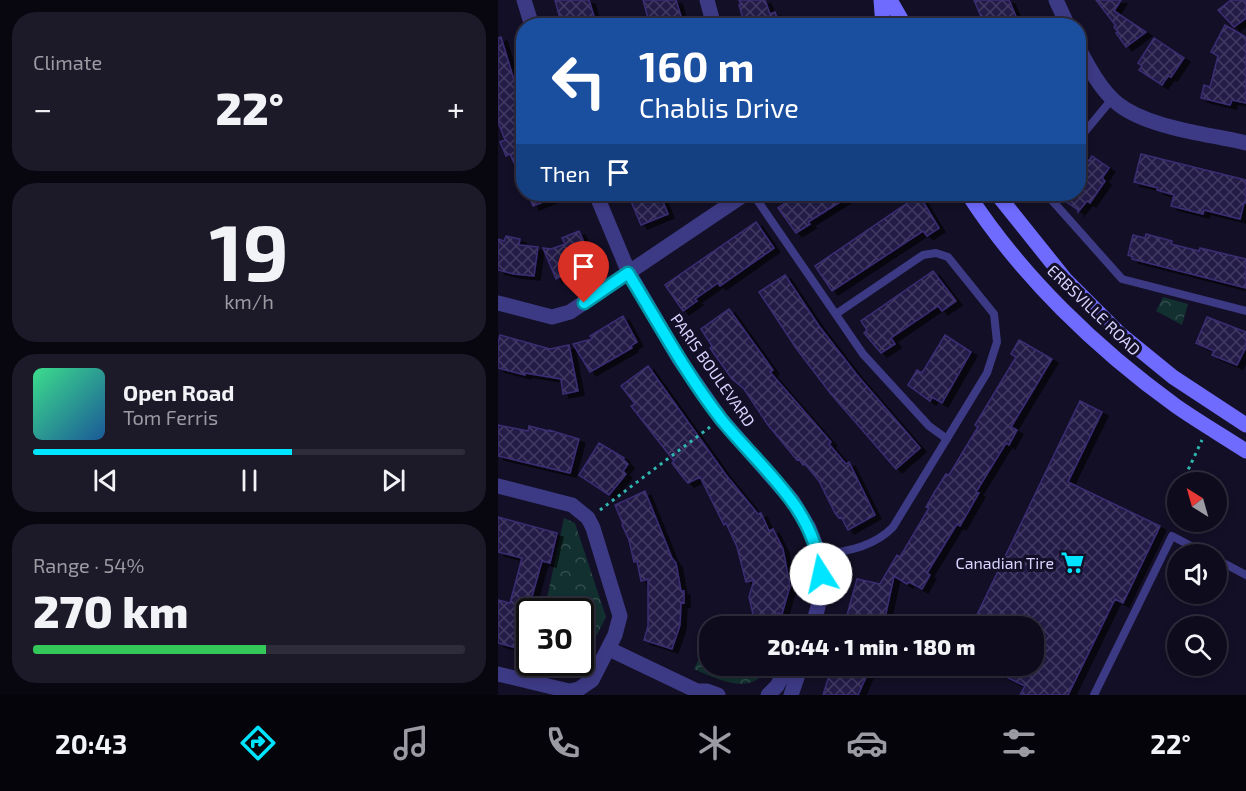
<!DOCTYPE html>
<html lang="en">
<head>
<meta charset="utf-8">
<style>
	:root { --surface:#0e0b1c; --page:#1c1929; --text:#f1f3f6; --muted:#9b9ba3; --line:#2e2b3b; --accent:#00e5ff }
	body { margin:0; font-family:"Exo 2",sans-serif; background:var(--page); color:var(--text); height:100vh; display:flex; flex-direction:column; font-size:22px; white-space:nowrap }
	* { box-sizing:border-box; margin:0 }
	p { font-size:20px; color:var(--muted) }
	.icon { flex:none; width:33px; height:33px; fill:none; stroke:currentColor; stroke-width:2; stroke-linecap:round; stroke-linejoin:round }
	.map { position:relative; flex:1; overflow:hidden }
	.side { display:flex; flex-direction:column; gap:12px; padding:12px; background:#08060f; width:498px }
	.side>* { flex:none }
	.banner { position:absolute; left:18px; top:18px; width:570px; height:183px; border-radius:24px; box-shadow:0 3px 9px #0003,0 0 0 2px var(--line); background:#1a4fa0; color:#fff; overflow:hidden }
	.needle { width:39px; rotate:323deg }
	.buttons { position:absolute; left:669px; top:472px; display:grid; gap:12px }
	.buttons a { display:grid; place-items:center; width:60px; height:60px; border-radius:50%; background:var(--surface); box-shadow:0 3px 9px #0003,0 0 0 2px var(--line); font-size:30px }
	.speed { position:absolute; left:18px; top:598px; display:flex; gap:12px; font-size:30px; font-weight:700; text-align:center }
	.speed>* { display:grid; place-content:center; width:78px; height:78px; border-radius:50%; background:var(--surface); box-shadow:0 3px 9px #0003,0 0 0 2px var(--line); line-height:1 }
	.speed .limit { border:3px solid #111; border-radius:9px; background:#fff; color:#111 }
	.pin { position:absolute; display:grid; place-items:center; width:51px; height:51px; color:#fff; margin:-62px -26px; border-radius:50% 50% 50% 0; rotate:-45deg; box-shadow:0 0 6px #0007 }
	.pin .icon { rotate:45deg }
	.me { position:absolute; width:66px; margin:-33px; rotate:350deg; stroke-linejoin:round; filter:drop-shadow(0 0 4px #0008) }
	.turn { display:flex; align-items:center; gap:21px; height:126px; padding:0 24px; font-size:27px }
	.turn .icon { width:78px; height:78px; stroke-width:2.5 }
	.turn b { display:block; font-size:42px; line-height:51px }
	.then { display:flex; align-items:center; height:57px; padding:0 24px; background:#0003; gap:12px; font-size:22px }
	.big { font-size:45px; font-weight:800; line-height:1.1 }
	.side .card { flex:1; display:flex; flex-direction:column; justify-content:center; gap:9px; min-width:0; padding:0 21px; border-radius:24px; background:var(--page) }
	.side .dial { align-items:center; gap:0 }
	.dial b { font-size:78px; line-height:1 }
	.song { display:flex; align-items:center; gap:18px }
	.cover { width:72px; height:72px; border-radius:9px; background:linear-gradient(135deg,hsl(150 70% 55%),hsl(210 70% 35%)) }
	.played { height:6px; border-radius:3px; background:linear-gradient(90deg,var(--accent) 60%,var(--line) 60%) }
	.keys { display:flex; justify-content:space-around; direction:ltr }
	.heat { display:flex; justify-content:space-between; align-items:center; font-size:33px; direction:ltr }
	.charge { height:9px; border-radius:4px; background:linear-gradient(90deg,#34c759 54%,var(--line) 0) }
	.trip { position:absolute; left:201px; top:616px; width:345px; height:60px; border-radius:24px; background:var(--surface); box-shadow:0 3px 9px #0003,0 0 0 2px var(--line); font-weight:800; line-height:60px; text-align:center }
	.tabs { display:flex; height:96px; justify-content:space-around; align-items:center; background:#06040b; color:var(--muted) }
	.tabs .icon { width:42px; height:42px }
	.tabs .on { color:var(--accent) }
	.tabs b { font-size:27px; color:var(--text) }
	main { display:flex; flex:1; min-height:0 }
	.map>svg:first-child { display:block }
	.forest { fill:url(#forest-crowns) }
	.building { fill:url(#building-cross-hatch); stroke:#3b2d73; stroke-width:1.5; filter:url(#shadow) }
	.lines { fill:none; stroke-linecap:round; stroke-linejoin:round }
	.path { stroke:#2fb8b0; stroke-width:3; stroke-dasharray:3 4.5; stroke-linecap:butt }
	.lane { stroke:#3d3a85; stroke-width:8 }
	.street { stroke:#3d3a85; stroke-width:15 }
	.secondary { stroke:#6f6bff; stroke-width:15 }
	.route-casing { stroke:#0095a6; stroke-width:15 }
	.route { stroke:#00e5ff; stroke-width:10 }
	.labels { text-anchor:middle; stroke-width:6; stroke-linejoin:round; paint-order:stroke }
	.street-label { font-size:16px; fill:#d9d4ff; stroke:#130f26 }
	.poi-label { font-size:16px; fill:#d9d4ff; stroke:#130f26; text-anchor:end }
</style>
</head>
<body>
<main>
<section class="side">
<div class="card"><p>Climate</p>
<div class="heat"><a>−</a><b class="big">22°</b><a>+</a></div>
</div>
<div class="card dial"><b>19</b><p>km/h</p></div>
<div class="card">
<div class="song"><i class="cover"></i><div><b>Open Road</b><p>Tom Ferris</p></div></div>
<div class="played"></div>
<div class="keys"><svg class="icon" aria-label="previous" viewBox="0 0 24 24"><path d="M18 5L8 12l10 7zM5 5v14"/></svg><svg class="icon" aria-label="pause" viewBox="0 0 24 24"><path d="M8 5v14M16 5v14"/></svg><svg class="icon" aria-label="next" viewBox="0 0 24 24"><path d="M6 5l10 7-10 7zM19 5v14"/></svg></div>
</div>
<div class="card"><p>Range · 54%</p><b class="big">270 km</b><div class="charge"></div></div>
</section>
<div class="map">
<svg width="748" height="695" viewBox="0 0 748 695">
	<defs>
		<pattern id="forest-crowns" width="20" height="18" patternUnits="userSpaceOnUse" patternTransform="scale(1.5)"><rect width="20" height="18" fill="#12302f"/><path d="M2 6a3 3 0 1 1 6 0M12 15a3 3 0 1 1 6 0" fill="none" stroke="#344d4e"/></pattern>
		<pattern id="building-cross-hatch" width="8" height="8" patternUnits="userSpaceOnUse" patternTransform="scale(1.5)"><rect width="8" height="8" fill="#241b47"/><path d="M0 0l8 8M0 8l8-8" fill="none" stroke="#433b63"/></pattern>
		<filter id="shadow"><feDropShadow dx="6" dy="4" stdDeviation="0" flood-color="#0009"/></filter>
	</defs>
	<rect width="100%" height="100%" fill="#130f26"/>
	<!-- forest -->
	<path class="forest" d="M665 297 690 304 684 325 658 311Z
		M66 518 77 523 108 617 81 670 67 675 34 668 35 663H82V612H46Z
		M207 646 211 648 212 666H254L267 672C250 695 219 679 196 669Z"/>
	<!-- building -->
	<path class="building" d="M57 0H91L99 26H64Z
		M145 0H178L186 26H152Z
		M241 0H267L272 14 277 12 282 26H242V23L246 22 241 5H243Z
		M476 0H511L522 26H487Z
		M598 0H623L616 11 648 32 628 47 618 33 620 32 616 27 618 26Z
		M733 0H748V18L736 27 720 10Z
		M727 25 748 37V103L734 100 732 105 703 98 706 85 712 87 720 56 713 52Z
		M3 37 19 90H17L26 113V185L12 154 8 156 2 142 7 140 0 122V38Z
		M656 38 686 58 673 77 670 76 664 85 641 70 644 66 640 63Z
		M643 154 748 180V203H746L742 219 706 210 705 214 673 206 676 195 659 190 660 188 636 182Z
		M594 156 611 168 604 178 607 181 592 203 589 201 580 212V210L557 194H580V171L589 159 591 161Z
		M30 194H65L35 206Z
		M130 194H162L170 214 143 225Z
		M300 194H355L310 222 312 224 298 233 280 208Z
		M421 195 441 228 429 236 425 231 334 291 317 266Z
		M258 222 276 248 222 286 220 283 197 299 199 301 185 311 167 285Z
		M81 231 93 258 70 268 71 272 58 279 45 248 53 249 67 244 64 238Z
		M648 234 674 241 673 244 701 251 702 248 748 259V288L634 259 635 257 630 255 635 235 647 238Z
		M8 236 22 239 21 245 40 247 36 276 16 274 0 270V239L6 241Z
		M435 271 458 301 444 311 440 306 393 338 397 344 383 353 366 333 369 330 363 321Z
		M287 275 321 326 359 375 422 448 398 469 333 394 298 348 261 292Z
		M231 309 275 370 272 372 333 442 331 444 348 464 351 462 377 515 350 530 343 517 341 518 337 513 321 481 307 464 305 465 301 459 299 460 270 425 246 389 234 379 212 348 214 346 203 329Z
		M125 316 139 342 133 346 134 348 92 372 75 344 94 339 92 336Z
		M709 317 748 332V347L739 365 714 355 716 351 698 343Z
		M2 335 52 349 71 345 80 391 65 394 63 379 27 373V375L0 368V343Z
		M447 335 473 352 444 403 434 397 432 401 410 385 419 370 424 373Z
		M521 340 554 359 513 427 519 430 511 445 508 443 478 492 481 493 462 526 459 524 429 573 432 575 424 589 411 582 409 584 396 576 385 627H351L352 623 349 622V615L359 579 382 584 399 555 402 557 431 508 428 507 436 493 448 474 451 475 480 427 477 425 518 357 513 354Z
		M150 366 228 475 260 514 263 513 271 531 275 529 285 549 292 586 284 614 280 613 275 627H258L251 597 256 580 248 582 239 547 228 523 226 525 202 477 190 483 184 476 174 463 176 461 133 406 137 404 123 386Z
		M582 401 604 412 570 482 662 526 625 603 617 599 570 695H522L527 686 485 666H536V627H486L476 621Z
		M0 425 30 431 31 426 51 431V430L81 439 72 473 0 456Z
		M101 443 126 458 125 459 130 464 125 471 128 474 111 495 81 475Z
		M147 491 174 558 178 563 183 591H186V603L183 602 182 625 174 649 146 640 150 626V579L143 581 139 561 136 562 131 540 124 525 125 524 117 505Z
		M0 517 59 533 52 563 44 561 31 607 32 640 29 651 0 643V600L12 603 24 558 0 552Z
		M334 666H373L360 695H325Z"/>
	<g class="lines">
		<!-- path -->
		<path class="path" d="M684 483 704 440
			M674 503 680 491
			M102 510 212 427
			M82 635 95 640"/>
		<!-- lane -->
		<path class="lane" d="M580 140 614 99
			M255 194 365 354 431 426 449 439
			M551 194V197L624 279 748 311
			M320 556C347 551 375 548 395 527L489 373 499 342 496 314 450 257 438 253 425 255 338 314
			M718 559 748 575
			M596 695 674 536 710 555"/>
		<!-- street -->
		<path class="street" d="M26 0 34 26
			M209 0 216 26
			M558 0 570 26
			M580 47C590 66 603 91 620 104 650 128 711 134 748 143
			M98 194 131 273 181 359 223 419 294 500 311 528 318 546 323 574 320 607 314 627
			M0 303 54 317 72 312 247 194
			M0 486 74 505 90 518 95 528 122 616 117 635 94 680 81 689 71 691 0 674
			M111 649 199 691H209L220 695
			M270 695 279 686 290 666
			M293 695 303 666"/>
		<!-- secondary -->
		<path class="secondary" d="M383 0 385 26
			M392 0 407 26
			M470 194C523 276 599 349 678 406 701 422 725 436 748 451
			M499 194 567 279 621 333 675 377 748 425"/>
	</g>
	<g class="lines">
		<defs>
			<path id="route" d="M86 303 130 273C160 322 188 374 223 419 263 469 316 506 323 574"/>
		</defs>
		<!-- route casing -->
		<use href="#route" class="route-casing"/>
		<!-- route -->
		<use href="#route" class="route"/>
	</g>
	<!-- icons -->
	<defs>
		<symbol id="supermarket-bare" viewBox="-9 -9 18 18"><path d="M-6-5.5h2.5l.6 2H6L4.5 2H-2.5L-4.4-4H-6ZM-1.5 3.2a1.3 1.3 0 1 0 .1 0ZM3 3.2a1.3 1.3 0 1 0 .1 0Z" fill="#00e5ff" stroke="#130f26" stroke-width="2.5" paint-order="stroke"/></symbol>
	</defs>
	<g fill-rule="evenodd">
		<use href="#supermarket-bare" x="558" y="546" width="33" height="33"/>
	</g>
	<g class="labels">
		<!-- street labels -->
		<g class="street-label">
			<text transform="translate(596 310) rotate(44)" y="6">ERBSVILLE ROAD</text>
			<text transform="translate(215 370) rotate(55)" y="6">PARIS BOULEVARD</text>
		</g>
		<!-- poi labels -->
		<g class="poi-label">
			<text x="556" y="569">Canadian Tire</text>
		</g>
	</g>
</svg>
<div class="buttons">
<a><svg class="needle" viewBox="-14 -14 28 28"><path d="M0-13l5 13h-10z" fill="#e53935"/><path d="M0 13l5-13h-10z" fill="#9b9ba3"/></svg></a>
<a><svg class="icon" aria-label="sound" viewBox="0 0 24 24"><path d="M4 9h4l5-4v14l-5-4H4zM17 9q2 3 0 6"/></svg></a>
<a><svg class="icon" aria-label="search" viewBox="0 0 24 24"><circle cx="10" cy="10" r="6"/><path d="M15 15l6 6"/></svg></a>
</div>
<div class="speed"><div class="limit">30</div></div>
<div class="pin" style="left:86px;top:303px;background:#d93025"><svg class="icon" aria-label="arrive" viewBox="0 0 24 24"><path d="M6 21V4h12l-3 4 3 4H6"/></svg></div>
<svg class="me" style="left:323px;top:574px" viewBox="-20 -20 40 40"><circle r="19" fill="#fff"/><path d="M0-13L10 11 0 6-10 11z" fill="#00e5ff"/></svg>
<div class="trip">20:44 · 1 min · 180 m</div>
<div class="banner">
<div class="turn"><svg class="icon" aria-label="left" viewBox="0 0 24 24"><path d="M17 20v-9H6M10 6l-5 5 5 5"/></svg><div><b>160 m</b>Chablis Drive</div></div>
<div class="then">Then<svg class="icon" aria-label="arrive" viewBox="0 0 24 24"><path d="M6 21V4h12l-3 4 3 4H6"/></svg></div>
</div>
</div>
</main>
<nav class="tabs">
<b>20:43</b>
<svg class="icon on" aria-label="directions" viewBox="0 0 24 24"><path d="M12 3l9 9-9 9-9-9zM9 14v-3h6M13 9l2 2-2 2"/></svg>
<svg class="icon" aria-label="music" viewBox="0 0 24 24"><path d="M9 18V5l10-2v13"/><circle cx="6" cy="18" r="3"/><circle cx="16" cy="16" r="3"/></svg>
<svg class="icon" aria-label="phone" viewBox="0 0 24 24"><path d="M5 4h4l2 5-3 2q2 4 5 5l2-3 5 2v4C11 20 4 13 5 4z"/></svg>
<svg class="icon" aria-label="climate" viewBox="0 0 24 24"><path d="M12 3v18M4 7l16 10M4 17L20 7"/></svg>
<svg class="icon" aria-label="car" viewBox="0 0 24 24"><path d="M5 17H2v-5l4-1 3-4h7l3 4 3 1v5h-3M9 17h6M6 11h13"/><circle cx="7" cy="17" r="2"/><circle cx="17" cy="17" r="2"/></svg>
<svg class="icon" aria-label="filters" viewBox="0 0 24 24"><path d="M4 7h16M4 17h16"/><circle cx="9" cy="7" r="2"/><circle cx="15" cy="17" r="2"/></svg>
<b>22°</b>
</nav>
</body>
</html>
